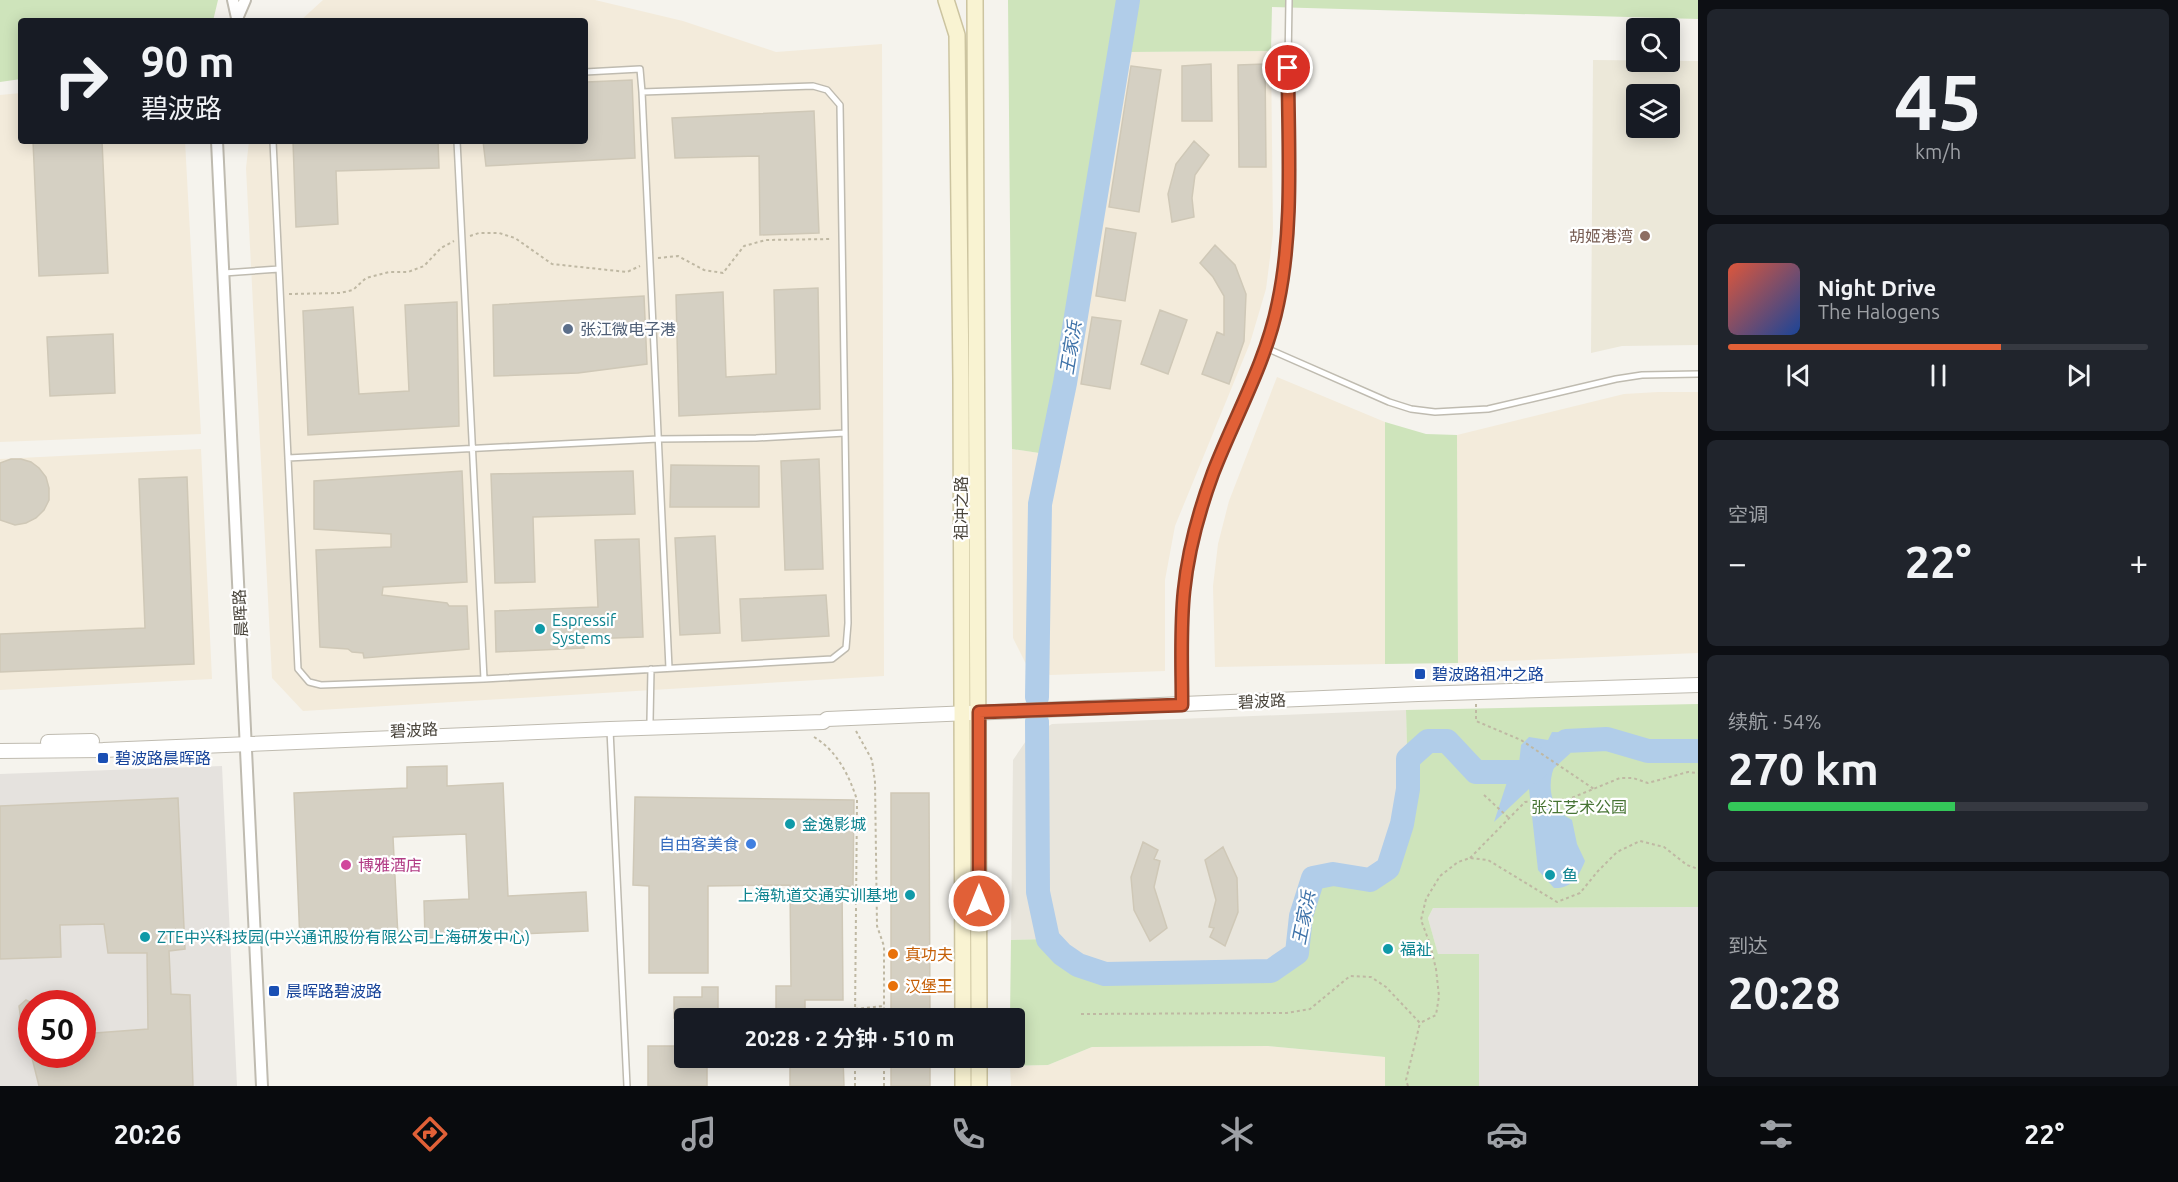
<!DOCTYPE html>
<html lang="zh">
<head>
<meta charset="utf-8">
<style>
	:root { --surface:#171b24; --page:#20242c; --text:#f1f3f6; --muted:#9ea1a6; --line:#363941; --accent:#e16037 }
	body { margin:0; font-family:Ubuntu,"Noto Sans SC",sans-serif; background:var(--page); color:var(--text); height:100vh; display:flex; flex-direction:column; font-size:22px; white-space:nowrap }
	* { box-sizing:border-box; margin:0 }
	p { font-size:20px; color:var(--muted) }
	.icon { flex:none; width:33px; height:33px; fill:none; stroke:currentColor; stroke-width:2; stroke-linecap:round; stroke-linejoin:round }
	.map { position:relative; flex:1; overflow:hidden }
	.side { display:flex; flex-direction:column; gap:9px; padding:9px; background:#0d0f14; width:480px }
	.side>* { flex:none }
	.guide { position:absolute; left:18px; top:18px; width:570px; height:126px; border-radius:6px; box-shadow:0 3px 15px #0003; background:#171b24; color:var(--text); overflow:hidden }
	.buttons { position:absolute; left:1626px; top:18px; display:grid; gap:12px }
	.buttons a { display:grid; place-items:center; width:54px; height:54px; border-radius:6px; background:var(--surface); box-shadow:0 3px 15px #0003; font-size:30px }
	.speed { position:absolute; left:18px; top:990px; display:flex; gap:12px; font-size:30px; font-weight:700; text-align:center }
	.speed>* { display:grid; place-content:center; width:78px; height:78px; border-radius:50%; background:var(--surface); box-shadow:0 3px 15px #0003; line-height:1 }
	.speed .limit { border:9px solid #d22; background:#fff; color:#111 }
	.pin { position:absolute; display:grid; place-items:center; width:51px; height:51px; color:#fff; margin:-26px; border:3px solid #fff; border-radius:50%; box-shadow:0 2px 6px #0007 }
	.me { position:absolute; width:66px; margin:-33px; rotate:0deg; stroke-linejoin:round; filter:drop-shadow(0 0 4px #0008) }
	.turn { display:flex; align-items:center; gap:21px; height:126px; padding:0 24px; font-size:27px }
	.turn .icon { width:78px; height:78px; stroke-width:2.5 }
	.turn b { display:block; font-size:42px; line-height:51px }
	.big { font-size:45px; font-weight:600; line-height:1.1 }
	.side .card { flex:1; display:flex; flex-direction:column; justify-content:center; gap:9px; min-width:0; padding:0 21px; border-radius:9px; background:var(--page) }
	.side .dial { align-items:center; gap:0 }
	.dial b { font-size:78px; line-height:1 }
	.song { display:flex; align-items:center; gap:18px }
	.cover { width:72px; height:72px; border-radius:9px; background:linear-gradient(135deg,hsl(10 70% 55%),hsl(220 70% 35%)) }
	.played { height:6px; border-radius:3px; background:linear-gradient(90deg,var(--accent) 65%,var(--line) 65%) }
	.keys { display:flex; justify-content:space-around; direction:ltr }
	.heat { display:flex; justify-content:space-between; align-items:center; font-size:33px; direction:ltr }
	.charge { height:9px; border-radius:4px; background:linear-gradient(90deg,#34c759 54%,var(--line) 0) }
	.trip { position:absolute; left:674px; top:1008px; width:351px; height:60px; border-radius:6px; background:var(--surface); box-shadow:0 3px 15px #0003; font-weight:600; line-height:60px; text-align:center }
	.dock { display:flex; height:96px; justify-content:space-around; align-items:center; background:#090b0e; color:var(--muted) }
	.dock .icon { width:42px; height:42px }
	.dock .current { color:var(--accent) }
	.dock b { font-size:27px; color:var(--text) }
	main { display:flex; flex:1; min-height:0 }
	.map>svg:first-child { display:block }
	.residential { fill:#e8e5dc }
	.commercial { fill:#f3ebdb }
	.industrial { fill:#e5e2de; fill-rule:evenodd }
	.education { fill:#ece8d9; fill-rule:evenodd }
	.green { fill:#cee4bb }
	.water { fill:#b1cde9 }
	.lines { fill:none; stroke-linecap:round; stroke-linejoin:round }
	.river { stroke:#b1cde9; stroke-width:24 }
	.building { fill:#d5d0c3; stroke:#cfc8b7; stroke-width:1.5 }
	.service-casing { stroke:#bfbbb0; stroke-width:8 }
	.minor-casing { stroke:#bfbbb0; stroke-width:14 }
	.tertiary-casing { stroke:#bfbbb0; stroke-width:16 }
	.secondary-casing { stroke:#ccc4a0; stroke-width:18 }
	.path { stroke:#bfb8a3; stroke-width:2; stroke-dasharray:3 3; stroke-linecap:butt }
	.service { stroke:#fff; stroke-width:5 }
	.minor { stroke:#fff; stroke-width:10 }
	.tertiary { stroke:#fff; stroke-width:14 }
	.secondary { stroke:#f9f3d2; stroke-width:15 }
	.route-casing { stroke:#923e24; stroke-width:15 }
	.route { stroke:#e16037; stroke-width:10 }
	.education-dot { fill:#8d6e63; stroke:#fff; stroke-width:2 }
	.service-dot { fill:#5c6f8a; stroke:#fff; stroke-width:2 }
	.culture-dot { fill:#0f9aa8; stroke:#fff; stroke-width:2 }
	.transit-dot { fill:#1a4fb4; stroke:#fff; stroke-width:2 }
	.shop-dot { fill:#3f7fe0; stroke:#fff; stroke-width:2 }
	.hotel-dot { fill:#d1479c; stroke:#fff; stroke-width:2 }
	.food-dot { fill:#e8710a; stroke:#fff; stroke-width:2 }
	.labels { text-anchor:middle; stroke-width:4.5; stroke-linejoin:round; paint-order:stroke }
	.education-label { font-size:16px; fill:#785e54; stroke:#fff; text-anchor:end }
	.service-label { font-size:16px; fill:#4e5e75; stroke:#fff; text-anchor:start }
	.street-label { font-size:16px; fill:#49443b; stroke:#fff }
	.culture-label { font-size:16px; fill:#0d838f; stroke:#fff; text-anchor:start }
	.transit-label { font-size:16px; fill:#164399; stroke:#fff; text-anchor:start }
	.park-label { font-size:16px; fill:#477434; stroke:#fff }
	.shop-label { font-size:16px; fill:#366cbe; stroke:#fff; text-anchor:end }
	.hotel-label { font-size:16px; fill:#b23c85; stroke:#fff; text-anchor:start }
	.food-label { font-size:16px; fill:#c56008; stroke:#fff; text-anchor:start }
	.water-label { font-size:18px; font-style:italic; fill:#3f73a9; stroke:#fff }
</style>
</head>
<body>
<main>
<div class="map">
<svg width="1698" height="1086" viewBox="0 0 1698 1086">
	<rect width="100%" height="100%" fill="#f5f3ed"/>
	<!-- residential -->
	<path class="residential" d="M1406 710 1408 789 1402 824 1388 868 1370 880 1333 874 1297 953 1271 971 1105 974 1078 965 1062 954 1048 939 1011 940 1013 760 1028 738 1052 724Z"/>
	<!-- commercial -->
	<path class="commercial" d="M323 0H595L683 21 776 52 882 44 884 676 303 711 272 678 246 168 249 141H585V21H300Z
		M1271 51 1273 234 1266 289 1250 343 1175 526 1165 580V671L1050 675 1026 664 1013 638 1012 449 1059 456 1129 52Z
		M21 93V141H185L201 434 0 442V95Z
		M1277 377 1385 422V664L1215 667 1213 586 1218 544 1229 501Z
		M1658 392H1698V653L1458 663 1457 435 1624 394Z
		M201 449 212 679 0 690V459Z
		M1268 1046 1385 1057V1086H1011L1010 1066 1048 1065 1092 1047Z"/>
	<!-- industrial -->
	<path class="industrial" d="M222 766 237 1086H0V774ZM32 1004H82V1054H32Z
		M1698 907V1086H1479V955H1438L1428 918 1433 908Z"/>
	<!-- education -->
	<path class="education" d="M1593 60 1698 61V345L1622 346 1591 353ZM1636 94H1670V128H1636Z"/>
	<!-- green -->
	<path class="green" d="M0 0H218L213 21H21V79L0 82Z
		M1008 0H1698V19L1272 7 1271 51 1129 52 1059 456 1012 449Z
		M1385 422 1426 434 1457 435 1458 663 1385 664Z
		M1698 704V907L1433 908 1428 918 1438 954H1479V1086H1385V1057L1268 1046 1092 1047 1048 1065 1010 1066V1058H1014V1018H1010L1011 940 1048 939 1062 954 1078 965 1105 974 1271 971 1297 953 1301 916 1313 878 1333 874 1370 880 1388 868 1402 824 1408 789 1406 710Z"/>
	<!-- water -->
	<path class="water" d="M1552 732 1584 733 1582 745C1577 746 1572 747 1568 749 1549 762 1545 794 1559 811 1562 815 1568 817 1572 820L1577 844 1585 861C1579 876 1572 889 1554 888L1538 870 1529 789 1494 822 1508 779 1519 764 1521 745 1529 737 1548 740Z"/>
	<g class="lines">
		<!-- river -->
		<path class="river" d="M1037 697 1040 504 1065 383 1128 0
			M1037 722 1038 892 1048 939 1062 954 1078 965 1105 974 1271 971 1297 953 1301 916 1313 878 1333 874 1370 880 1388 868 1402 824 1408 789V759L1428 741H1447L1476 772H1532L1566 741 1607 739 1648 751H1698"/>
	</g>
	<!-- building -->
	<path class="building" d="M1211 64 1212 121H1182V66Z
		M1265 64 1266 167H1239L1238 65Z
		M1131 66 1161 70 1139 212 1109 207Z
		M632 80 635 158 486 166 483 141H585V123H587V82Z
		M814 111 819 233 760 235 759 156 675 158 672 118Z
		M33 141H102L108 273 39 276Z
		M293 141H438L439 168 336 171 338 224 296 227Z
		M1194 141 1209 155 1195 175 1192 198 1194 217 1172 222 1168 194 1176 164Z
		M1106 228 1136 233 1125 301 1096 296Z
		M1215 245 1235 265 1246 294 1244 341 1229 384 1202 374 1217 332 1224 335V296L1213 277 1200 263Z
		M818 288 820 409 679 416 676 295 723 292 726 377 776 374 774 290Z
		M644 296 647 364 578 373 494 376 493 305Z
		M457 302 459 426 308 435 303 311 353 307 359 394 409 391 405 305Z
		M1160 310 1187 320 1168 374 1141 364Z
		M1092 317 1121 321 1110 389 1081 384Z
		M113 334 115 393 50 396 47 337Z
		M11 459H21L31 462 39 468 46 477 49 488V500L44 510 36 518 26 523 15 525 0 520V463Z
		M819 459 823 569 785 570 781 461Z
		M671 465 759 466V507H670Z
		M462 471 467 582 383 587 382 595 447 603 449 606H467L469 649 364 658 363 653 352 652 348 649 320 647 316 550 391 547V534L314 529V481Z
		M633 471 635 514 533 517 535 582 495 583 491 474Z
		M187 477 194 664 0 672V634L145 628 139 479Z
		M715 536 720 633 680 635 675 538Z
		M639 539 643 637 584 639V648L496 652 495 611 598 607 595 540Z
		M826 595 829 636 742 641 740 599Z
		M447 766V786L503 783 508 896 586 892 588 931 425 938 424 901 469 899 466 834 393 837 398 937 300 942 294 793 407 788V767Z
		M891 793H929L930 1018H891Z
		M635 797 854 800 853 887 842 885 843 1000H805V1018H776V986H791L790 885 708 886V973H649V886L633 885Z
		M178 798 185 949 169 951 171 994 190 995 193 1086H39L31 1054H82V1034L148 1029 147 953H108L104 924 60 925 61 957 0 959V806Z
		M1143 842 1158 850 1154 859 1160 861 1154 887 1167 928 1150 941 1134 910 1131 877Z
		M1223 847 1237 878 1238 912 1225 946 1210 937 1214 928 1209 927 1216 900 1205 860Z
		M702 987H718V1018H674V997H702Z
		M26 1000 32 1003V1050H25L19 1006Z
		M648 1046H684V1058H707V1086H648Z
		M790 1058H843L844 1086H790Z
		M891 1058H930V1086H891Z"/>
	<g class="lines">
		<defs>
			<path id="service" d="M585 72 640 69 642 92
				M273 141 298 669 309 682 321 685 484 679 832 659 846 648 848 623 840 105 827 90 813 86 642 92 669 668
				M457 141 484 679
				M224 273 279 269
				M1266 348 1389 402 1411 409 1435 412 1488 409 1616 379 1642 375 1698 374
				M288 458 658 439 756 438 845 433
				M1182 704V630L1184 593 1189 556 1199 517 1213 473 1266 348 1278 304 1285 260 1289 0
				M650 721 651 669
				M610 730 627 1086"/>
			<path id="minor" d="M233 0 237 18
				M236 21 245 0
				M217 141 262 1086"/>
			<path id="tertiary" d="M48 742 92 741
				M0 751 103 750 610 729 823 722 827 719 1418 694 1698 685"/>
			<path id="secondary" d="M946 0 957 35 961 378 963 1018
				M975 0 979 1018
				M963 1058V1086
				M979 1086V1058"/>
		</defs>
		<!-- service casing -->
		<use href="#service" class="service-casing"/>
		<!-- minor casing -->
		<use href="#minor" class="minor-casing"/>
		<!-- tertiary casing -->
		<use href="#tertiary" class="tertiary-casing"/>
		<!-- secondary casing -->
		<use href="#secondary" class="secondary-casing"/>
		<!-- path -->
		<path class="path" d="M470 236 479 233H499L515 238 552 264 627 272 640 266
			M658 258 678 256 704 270 723 273 744 246 766 240 832 239
			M289 294 340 293 353 290 366 278 389 272H408L424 266 441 248 454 241
			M1476 704V721L1521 740 1594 789
			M856 731 872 760 875 782 877 926 884 946V1018
			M814 737C837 751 849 775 857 800L855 1018
			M1484 795 1510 819
			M1470 858 1525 802 1569 799 1620 778H1633L1648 783 1688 772 1698 773
			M855 1009 884 1006
			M1081 1014 1287 1013 1310 1009 1350 976 1371 977 1386 987 1420 1023 1436 1015 1439 996 1436 969 1430 944 1421 920 1426 899 1440 876 1458 862 1470 858 1488 860 1557 902 1580 893 1598 871 1617 852 1640 841 1664 847 1687 865 1698 869
			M992 1061H1009L1010 1058
			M855 1086V1058
			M884 1086V1058
			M1408 1086 1406 1080 1420 1023"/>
		<!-- service -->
		<use href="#service" class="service"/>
		<!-- minor -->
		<use href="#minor" class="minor"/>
		<!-- tertiary -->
		<use href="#tertiary" class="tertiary"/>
		<!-- secondary -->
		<use href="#secondary" class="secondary"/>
	</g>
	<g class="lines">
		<defs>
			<path id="route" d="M979 901V712L1182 705C1182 667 1180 629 1184 591 1188 551 1199 511 1213 473 1235 416 1266 363 1278 303 1294 228 1288 144 1288 68"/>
		</defs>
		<!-- route casing -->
		<use href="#route" class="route-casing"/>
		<!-- route -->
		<use href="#route" class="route"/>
	</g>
	<!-- markers -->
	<circle class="education-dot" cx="1645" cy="236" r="6"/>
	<circle class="service-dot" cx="568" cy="329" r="6"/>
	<g class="culture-dot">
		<circle cx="540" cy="629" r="6"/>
		<circle cx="790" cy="824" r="6"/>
		<circle cx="1550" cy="875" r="6"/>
		<circle cx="910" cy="895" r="6"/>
		<circle cx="145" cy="937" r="6"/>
		<circle cx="1388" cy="949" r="6"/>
	</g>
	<g class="transit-dot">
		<rect x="1414" y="668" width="12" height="12" rx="3"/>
		<rect x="97" y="752" width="12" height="12" rx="3"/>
		<rect x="268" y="985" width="12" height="12" rx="3"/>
	</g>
	<circle class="shop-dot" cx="751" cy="844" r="6"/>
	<circle class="hotel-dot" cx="346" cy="865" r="6"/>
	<g class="food-dot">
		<circle cx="893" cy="954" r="6"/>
		<circle cx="893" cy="986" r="6"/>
	</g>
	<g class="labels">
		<!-- education labels -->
		<g class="education-label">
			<text x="1633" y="242">胡姬港湾</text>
		</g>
		<!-- service labels -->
		<g class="service-label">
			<text x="580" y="335">张江微电子港</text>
		</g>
		<!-- street labels -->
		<g class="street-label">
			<text transform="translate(961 508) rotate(-90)" y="6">祖冲之路</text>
			<text transform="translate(240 613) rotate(-93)" y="6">晨晖路</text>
			<text transform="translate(1262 701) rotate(-3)" y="6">碧波路</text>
			<text transform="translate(414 730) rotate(-3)" y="6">碧波路</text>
		</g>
		<!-- culture labels -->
		<g class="culture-label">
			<text x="552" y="626">Espressif<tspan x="552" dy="18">Systems</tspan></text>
			<text x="802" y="830">金逸影城</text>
			<text x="1562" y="881">鱼</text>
			<text x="898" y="901" text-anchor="end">上海轨道交通实训基地</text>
			<text x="157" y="943">ZTE中兴科技园(中兴通讯股份有限公司上海研发中心)</text>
			<text x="1400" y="955">福祉</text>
		</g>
		<!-- transit labels -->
		<g class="transit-label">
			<text x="1432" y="680">碧波路祖冲之路</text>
			<text x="115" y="764">碧波路晨晖路</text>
			<text x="286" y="997">晨晖路碧波路</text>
		</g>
		<!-- park labels -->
		<g class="park-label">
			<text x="1579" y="813">张江艺术公园</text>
		</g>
		<!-- shop labels -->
		<g class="shop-label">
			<text x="739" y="850">自由客美食</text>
		</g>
		<!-- hotel labels -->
		<g class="hotel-label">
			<text x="358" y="871">博雅酒店</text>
		</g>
		<!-- food labels -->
		<g class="food-label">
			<text x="905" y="960">真功夫</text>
			<text x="905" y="992">汉堡王</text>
		</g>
		<!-- water labels -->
		<g class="water-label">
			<text transform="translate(1071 348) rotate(-81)" y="6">王家浜</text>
			<text transform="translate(1304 918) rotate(-79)" y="6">王家浜</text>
		</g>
	</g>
</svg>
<div class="buttons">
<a><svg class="icon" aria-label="search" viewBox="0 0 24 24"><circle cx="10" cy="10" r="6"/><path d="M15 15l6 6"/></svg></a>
<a><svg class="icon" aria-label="layers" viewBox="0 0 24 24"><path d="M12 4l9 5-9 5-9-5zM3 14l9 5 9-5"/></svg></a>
</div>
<div class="speed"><div class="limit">50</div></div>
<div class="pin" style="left:1288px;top:68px;background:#d93025"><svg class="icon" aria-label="arrive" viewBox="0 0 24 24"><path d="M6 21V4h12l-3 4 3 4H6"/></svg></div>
<svg class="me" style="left:979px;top:901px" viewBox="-20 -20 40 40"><circle r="17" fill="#e16037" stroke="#fff" stroke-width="3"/><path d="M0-11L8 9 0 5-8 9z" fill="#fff"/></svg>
<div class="trip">20:28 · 2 分钟 · 510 m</div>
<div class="guide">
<div class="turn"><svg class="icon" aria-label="right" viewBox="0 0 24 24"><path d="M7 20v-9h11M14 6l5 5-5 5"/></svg><div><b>90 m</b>碧波路</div></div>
</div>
</div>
<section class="side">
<div class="card dial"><b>45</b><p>km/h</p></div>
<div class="card">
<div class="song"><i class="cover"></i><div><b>Night Drive</b><p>The Halogens</p></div></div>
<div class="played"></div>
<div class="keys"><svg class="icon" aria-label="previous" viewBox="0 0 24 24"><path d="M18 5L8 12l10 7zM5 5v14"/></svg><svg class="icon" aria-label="pause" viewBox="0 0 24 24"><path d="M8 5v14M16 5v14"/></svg><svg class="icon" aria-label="next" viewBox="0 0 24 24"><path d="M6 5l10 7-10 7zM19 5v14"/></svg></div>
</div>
<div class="card"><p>空调</p>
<div class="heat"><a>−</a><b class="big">22°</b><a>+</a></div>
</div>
<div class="card"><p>续航 · 54%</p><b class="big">270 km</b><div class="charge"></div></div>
<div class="card"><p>到达</p><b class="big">20:28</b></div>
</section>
</main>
<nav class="dock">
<b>20:26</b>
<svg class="icon current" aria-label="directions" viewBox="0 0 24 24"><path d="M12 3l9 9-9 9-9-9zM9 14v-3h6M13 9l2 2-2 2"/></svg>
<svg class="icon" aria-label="music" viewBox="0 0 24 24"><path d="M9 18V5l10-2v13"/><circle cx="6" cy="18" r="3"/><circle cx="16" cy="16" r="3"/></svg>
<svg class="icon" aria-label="phone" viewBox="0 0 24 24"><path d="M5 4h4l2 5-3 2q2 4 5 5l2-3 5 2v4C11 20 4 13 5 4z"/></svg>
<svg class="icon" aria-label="climate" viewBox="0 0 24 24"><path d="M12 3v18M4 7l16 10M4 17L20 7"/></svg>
<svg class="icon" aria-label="car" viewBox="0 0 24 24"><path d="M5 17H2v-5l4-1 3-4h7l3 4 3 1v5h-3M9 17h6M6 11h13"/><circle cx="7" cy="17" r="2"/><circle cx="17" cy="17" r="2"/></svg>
<svg class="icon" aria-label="filters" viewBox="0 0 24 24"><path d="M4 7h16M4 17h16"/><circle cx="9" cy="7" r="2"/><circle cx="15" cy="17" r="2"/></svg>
<b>22°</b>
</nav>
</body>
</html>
